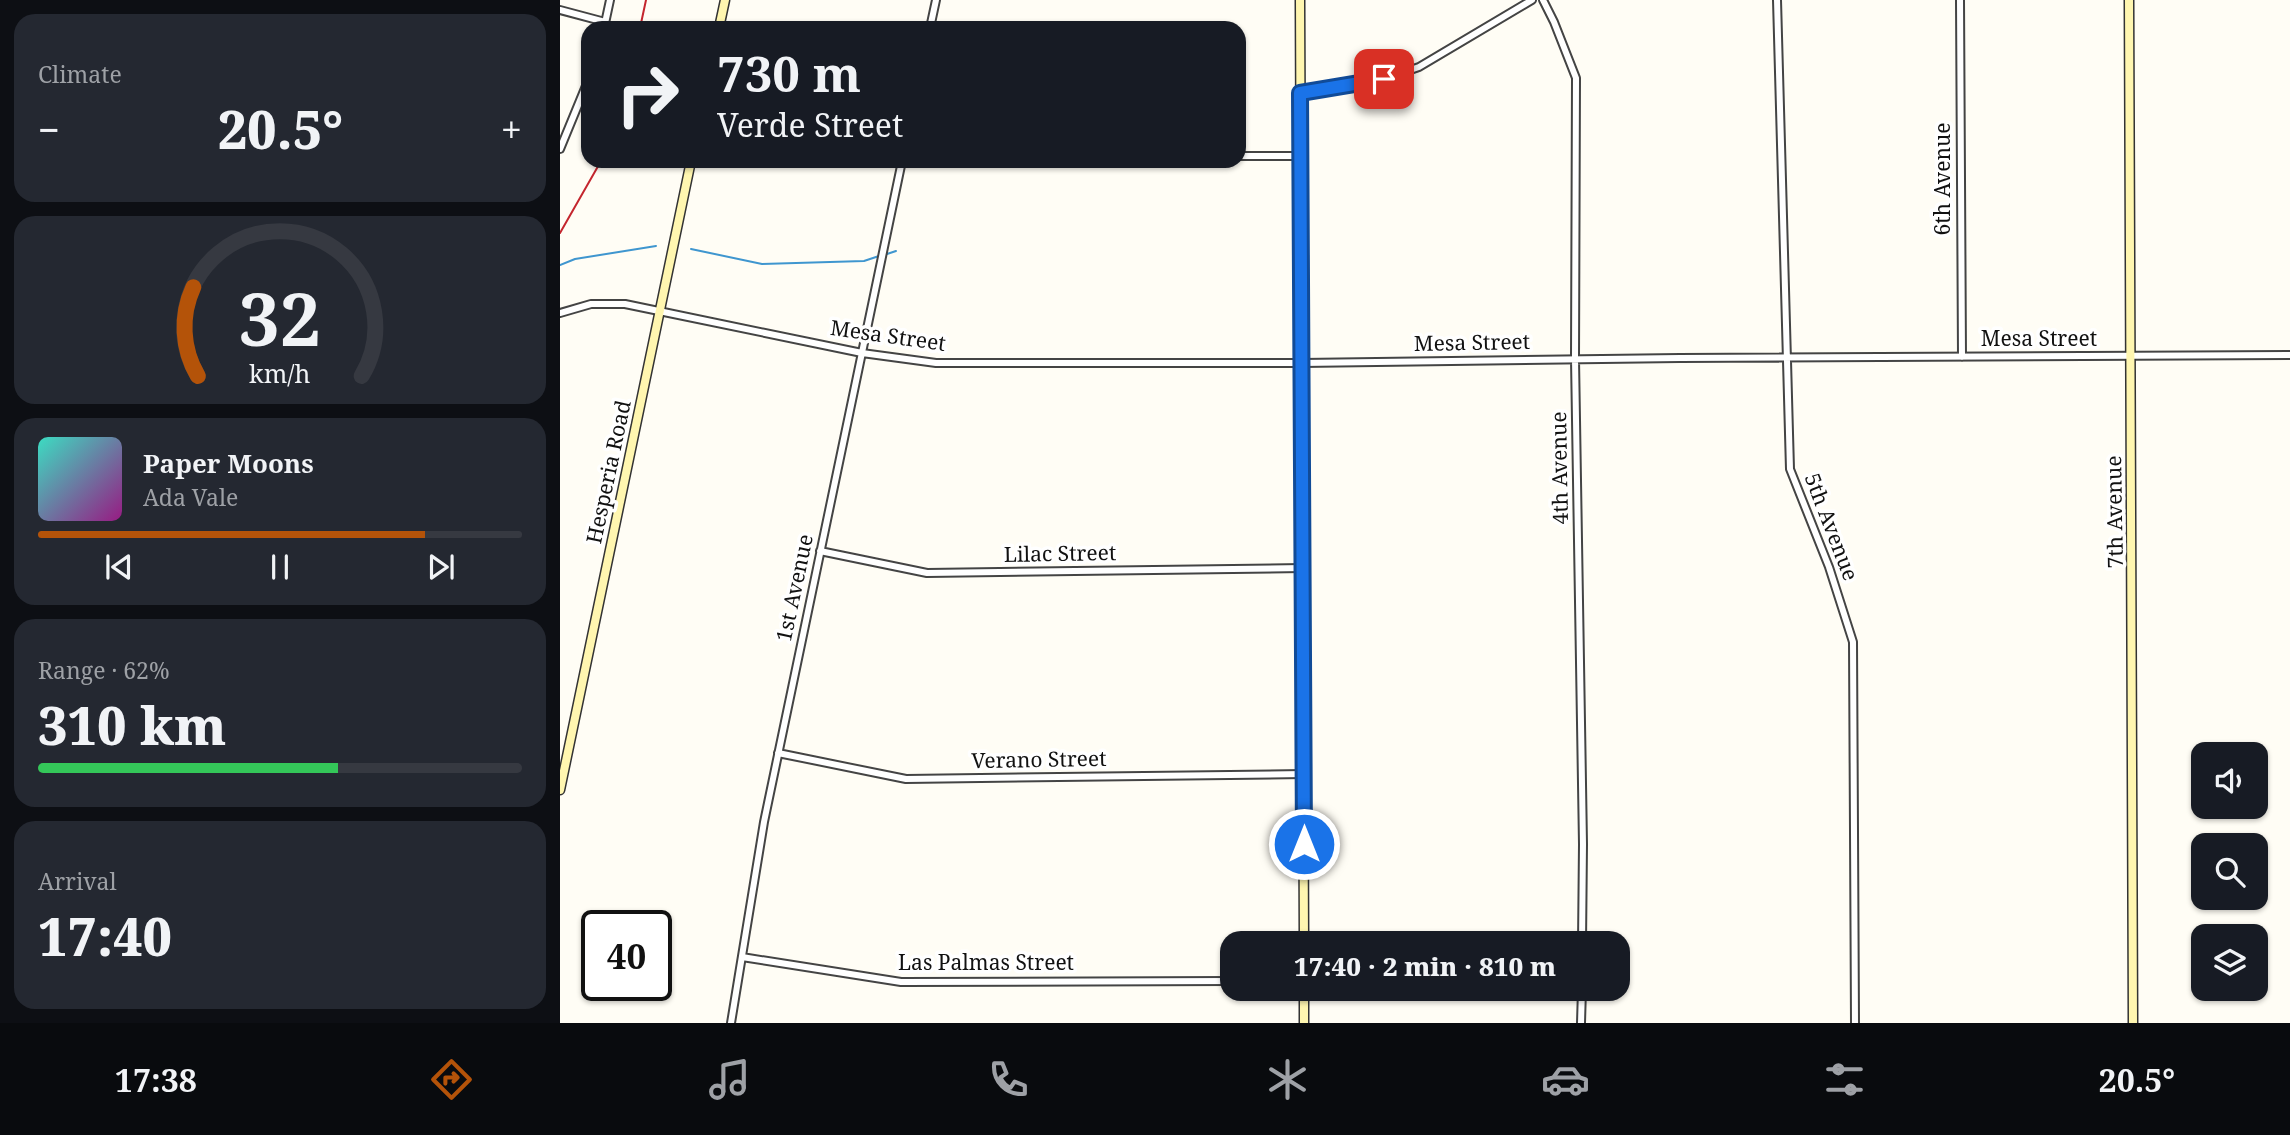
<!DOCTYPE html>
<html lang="en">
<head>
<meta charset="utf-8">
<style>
	:root { --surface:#171b24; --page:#242831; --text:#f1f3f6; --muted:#9ea1a6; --line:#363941; --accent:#b45309 }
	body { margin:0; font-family:"Noto Serif",serif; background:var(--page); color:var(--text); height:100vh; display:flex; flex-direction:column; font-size:26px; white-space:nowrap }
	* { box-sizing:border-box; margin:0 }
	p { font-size:23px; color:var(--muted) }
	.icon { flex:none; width:38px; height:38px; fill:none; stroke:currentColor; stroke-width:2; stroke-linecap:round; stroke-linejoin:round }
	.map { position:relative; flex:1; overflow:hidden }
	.sheet { display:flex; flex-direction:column; gap:14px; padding:14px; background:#0d0f14; width:560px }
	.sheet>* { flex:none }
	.banner { position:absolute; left:21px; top:21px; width:665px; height:147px; border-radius:21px; box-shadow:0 2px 5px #0004; background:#171b24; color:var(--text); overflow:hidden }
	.buttons { position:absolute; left:1631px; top:742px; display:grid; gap:14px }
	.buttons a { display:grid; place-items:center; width:77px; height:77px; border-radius:14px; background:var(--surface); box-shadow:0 2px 5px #0004; font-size:35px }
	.speed { position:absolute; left:21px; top:910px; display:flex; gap:14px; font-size:35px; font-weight:700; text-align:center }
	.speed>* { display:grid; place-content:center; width:91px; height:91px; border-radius:50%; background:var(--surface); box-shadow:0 2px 5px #0004; line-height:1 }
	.speed .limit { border:4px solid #111; border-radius:10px; background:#fff; color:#111 }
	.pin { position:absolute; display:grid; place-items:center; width:60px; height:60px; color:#fff; margin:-30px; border-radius:14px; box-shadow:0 4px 10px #0006 }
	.me { position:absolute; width:77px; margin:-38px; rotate:0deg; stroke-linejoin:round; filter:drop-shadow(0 0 5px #0008) }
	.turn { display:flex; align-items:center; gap:24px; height:147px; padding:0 21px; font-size:32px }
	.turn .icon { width:91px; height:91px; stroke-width:2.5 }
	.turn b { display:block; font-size:49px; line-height:60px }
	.big { font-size:52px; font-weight:800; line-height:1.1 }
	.sheet .tile { flex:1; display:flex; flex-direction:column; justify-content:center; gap:10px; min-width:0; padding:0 24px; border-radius:21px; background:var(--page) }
	.sheet .dial { align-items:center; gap:0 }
	.dial svg { height:182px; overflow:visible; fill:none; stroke:var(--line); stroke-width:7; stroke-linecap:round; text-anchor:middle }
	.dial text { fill:var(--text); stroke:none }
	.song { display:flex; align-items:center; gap:21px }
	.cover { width:84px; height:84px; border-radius:10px; background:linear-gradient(135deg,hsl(170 70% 55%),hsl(310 70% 35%)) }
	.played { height:7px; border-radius:4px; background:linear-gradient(90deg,var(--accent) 80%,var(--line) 80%) }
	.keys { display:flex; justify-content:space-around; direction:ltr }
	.heat { display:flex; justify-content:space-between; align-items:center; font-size:38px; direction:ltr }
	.charge { height:10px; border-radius:5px; background:linear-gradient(90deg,#34c759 62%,var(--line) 0) }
	.trip { position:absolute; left:660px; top:931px; width:410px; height:70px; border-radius:21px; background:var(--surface); box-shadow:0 2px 5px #0004; font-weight:800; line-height:70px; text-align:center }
	.tabs { display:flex; height:112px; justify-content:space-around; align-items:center; background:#090b0e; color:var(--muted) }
	.tabs .icon { width:49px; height:49px }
	.tabs .selected { color:var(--accent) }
	.tabs b { font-size:32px; color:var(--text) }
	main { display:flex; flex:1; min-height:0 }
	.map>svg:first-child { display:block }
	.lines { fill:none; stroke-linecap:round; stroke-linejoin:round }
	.stream { stroke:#3f96cf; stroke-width:2 }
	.street-casing { stroke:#444; stroke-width:10 }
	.secondary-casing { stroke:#333; stroke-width:11 }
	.street { stroke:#fff; stroke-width:6 }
	.secondary { stroke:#fff6b0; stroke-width:8 }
	.rail { stroke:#c4262e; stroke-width:2 }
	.route-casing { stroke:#114b97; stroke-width:18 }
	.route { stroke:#1a73e8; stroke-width:12 }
	.labels { text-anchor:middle; stroke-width:7; stroke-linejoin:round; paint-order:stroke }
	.street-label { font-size:21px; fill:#111; stroke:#fff }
</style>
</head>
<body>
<main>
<section class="sheet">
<div class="tile"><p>Climate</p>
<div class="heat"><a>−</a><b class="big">20.5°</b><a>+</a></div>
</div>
<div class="tile dial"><svg viewBox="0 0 100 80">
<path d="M14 69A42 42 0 1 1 86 69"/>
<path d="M14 69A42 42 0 0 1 12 30" stroke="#b45309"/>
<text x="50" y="56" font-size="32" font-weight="700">32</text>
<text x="50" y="72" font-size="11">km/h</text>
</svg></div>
<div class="tile">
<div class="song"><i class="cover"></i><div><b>Paper Moons</b><p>Ada Vale</p></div></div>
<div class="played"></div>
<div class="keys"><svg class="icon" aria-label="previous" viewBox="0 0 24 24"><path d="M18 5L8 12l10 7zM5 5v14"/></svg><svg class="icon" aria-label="pause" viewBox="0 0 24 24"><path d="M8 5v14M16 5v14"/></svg><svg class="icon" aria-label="next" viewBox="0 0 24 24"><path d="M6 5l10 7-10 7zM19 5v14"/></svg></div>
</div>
<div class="tile"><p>Range · 62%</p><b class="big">310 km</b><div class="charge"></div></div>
<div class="tile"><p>Arrival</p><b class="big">17:40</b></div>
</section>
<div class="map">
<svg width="1730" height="1023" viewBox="0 0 1730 1023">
	<rect width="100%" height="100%" fill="#fffdf5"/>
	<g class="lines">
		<!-- stream -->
		<path class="stream" d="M131 249 202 264 304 261 319 256
			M324 255 336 251
			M0 265 15 259 96 246"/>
		<defs>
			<path id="street" d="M983 0 994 22 1016 78 1015 359 1023 844 1022 943
				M1217 0 1230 469 1269 567 1293 642 1295 1023
				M1400 0 1402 357
				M0 10 45 22
				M44 28 50 0
				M370 28 376 0
				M740 93 824 79 859 67 972 0
				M0 149 28 81
				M679 156H740
				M0 313 31 304H65L302 353 376 363H742L1120 358 1730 355
				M260 551 367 573 743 568
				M218 753 346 779 744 774
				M182 957 341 982 672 981
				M171 1023 204 822 342 161
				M1021 1023 1022 989"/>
			<path id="secondary" d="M740 0 744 943
				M1569 0 1573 1023
				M159 28 165 0
				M0 790 131 161
				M744 989V1023"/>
		</defs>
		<!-- street casing -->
		<use href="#street" class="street-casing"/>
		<!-- secondary casing -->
		<use href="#secondary" class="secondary-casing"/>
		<!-- street -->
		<use href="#street" class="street"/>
		<!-- secondary -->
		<use href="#secondary" class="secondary"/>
		<!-- rail -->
		<path class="rail" d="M80 28 86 0
			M0 233 41 161"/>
	</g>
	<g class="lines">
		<defs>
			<path id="route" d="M744 844 740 93 824 79"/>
		</defs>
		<!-- route casing -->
		<use href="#route" class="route-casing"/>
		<!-- route -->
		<use href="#route" class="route"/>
	</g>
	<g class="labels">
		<!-- street labels -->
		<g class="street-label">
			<text transform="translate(1383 179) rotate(-90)" y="7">6th Avenue</text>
			<text transform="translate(328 336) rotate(8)" y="7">Mesa Street</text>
			<text x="1479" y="346">Mesa Street</text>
			<text transform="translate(912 343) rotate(-1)" y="7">Mesa Street</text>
			<text transform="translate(1000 468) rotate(-91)" y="7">4th Avenue</text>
			<text transform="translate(49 472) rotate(-78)" y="7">Hesperia Road</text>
			<text transform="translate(1555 512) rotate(-91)" y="7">7th Avenue</text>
			<text transform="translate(1271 527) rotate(69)" y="7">5th Avenue</text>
			<text transform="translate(500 554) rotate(-1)" y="7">Lilac Street</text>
			<text transform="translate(235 588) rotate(-78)" y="7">1st Avenue</text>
			<text transform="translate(479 760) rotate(-1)" y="7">Verano Street</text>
			<text x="426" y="970">Las Palmas Street</text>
		</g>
	</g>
</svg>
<div class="buttons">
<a><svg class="icon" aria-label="sound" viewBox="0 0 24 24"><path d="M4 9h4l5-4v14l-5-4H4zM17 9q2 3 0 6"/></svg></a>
<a><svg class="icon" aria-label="search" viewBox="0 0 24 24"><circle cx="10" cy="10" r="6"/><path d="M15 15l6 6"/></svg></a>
<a><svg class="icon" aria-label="layers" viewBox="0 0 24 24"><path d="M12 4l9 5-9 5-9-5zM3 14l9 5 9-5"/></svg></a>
</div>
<div class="speed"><div class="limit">40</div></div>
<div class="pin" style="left:824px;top:79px;background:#d93025"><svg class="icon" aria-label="arrive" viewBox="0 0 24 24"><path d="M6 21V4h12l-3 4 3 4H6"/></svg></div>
<svg class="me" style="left:744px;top:844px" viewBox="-20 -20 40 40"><circle r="17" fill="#1a73e8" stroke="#fff" stroke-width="3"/><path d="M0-11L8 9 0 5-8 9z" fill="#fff"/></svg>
<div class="trip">17:40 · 2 min · 810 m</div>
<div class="banner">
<div class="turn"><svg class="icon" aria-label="right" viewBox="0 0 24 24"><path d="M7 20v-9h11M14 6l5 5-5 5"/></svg><div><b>730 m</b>Verde Street</div></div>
</div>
</div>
</main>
<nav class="tabs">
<b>17:38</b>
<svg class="icon selected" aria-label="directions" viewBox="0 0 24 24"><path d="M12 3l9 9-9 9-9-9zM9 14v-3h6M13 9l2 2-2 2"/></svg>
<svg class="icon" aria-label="music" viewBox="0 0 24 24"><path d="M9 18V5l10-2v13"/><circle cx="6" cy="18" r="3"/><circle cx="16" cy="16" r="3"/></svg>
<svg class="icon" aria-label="phone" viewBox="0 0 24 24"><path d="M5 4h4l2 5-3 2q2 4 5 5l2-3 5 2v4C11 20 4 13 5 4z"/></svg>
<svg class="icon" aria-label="climate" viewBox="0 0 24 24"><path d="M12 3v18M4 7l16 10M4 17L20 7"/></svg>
<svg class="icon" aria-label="car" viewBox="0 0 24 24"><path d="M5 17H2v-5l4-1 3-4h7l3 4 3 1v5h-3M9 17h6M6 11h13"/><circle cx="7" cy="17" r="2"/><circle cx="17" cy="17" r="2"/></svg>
<svg class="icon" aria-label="filters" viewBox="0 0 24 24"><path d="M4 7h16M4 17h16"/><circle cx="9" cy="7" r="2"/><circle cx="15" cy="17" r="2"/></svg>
<b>20.5°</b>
</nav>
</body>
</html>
